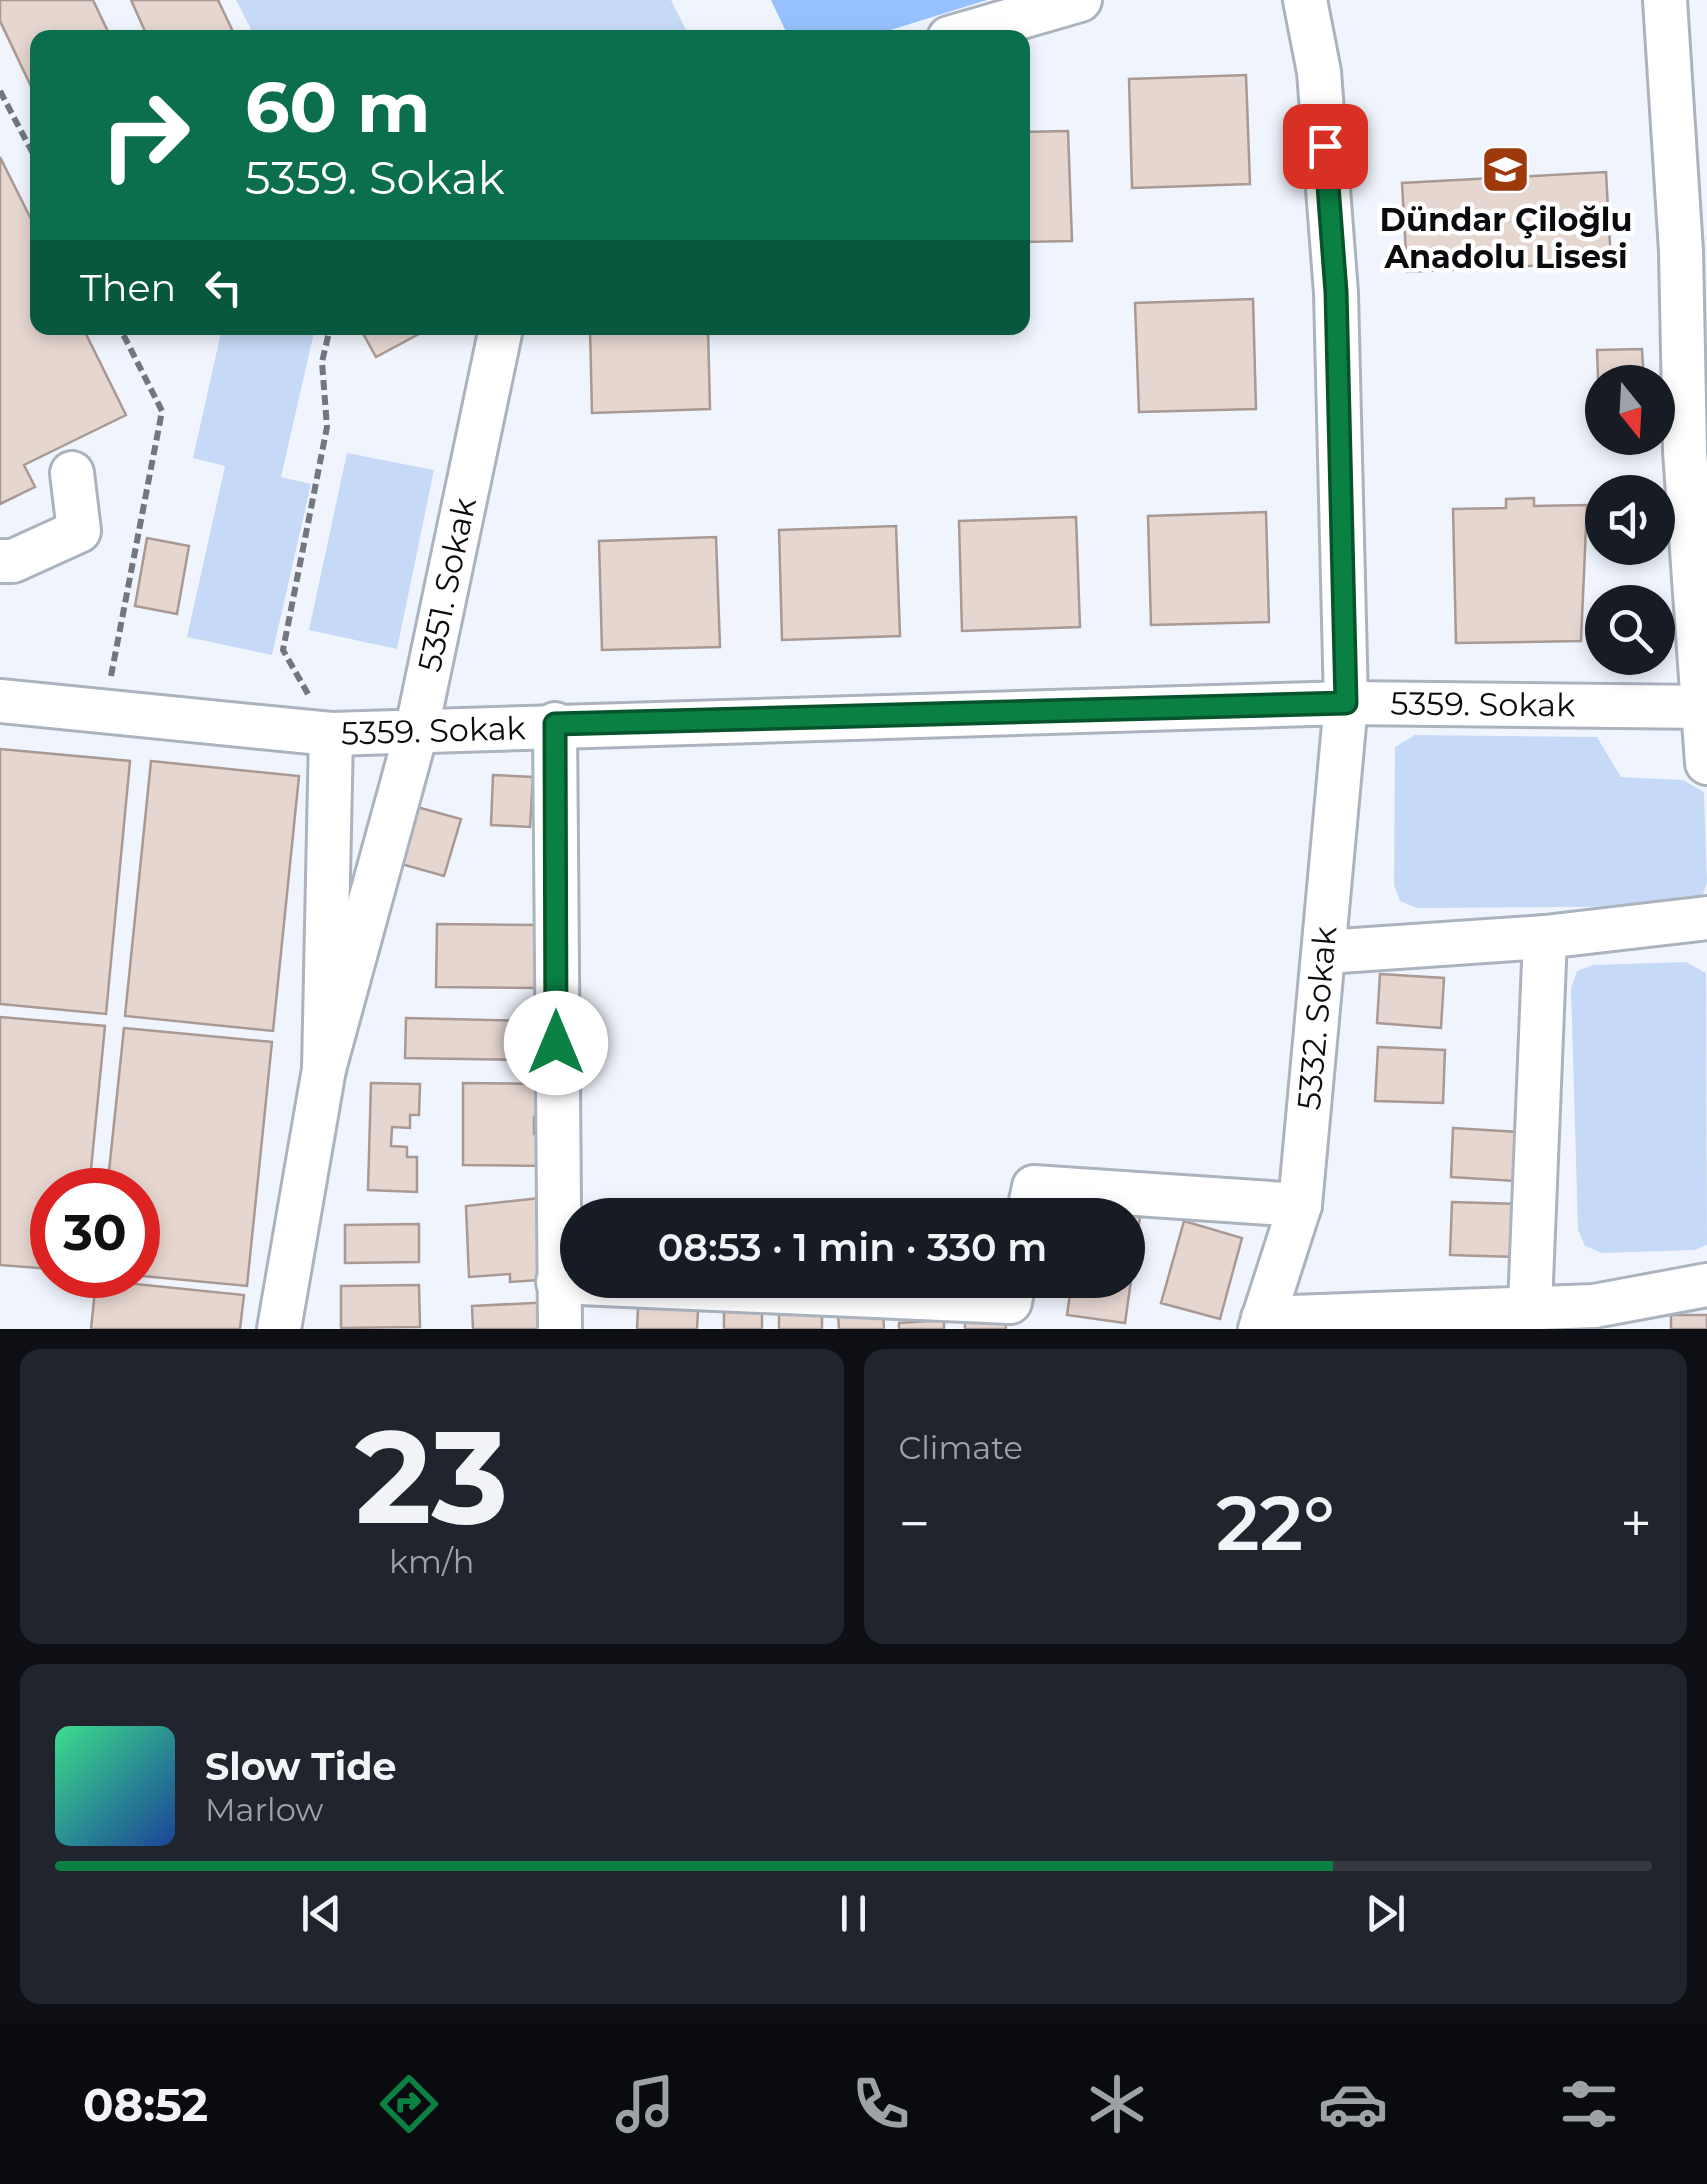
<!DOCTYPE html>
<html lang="en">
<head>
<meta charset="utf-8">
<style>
	:root { --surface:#171b24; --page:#20242c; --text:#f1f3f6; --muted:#9ea1a6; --line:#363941; --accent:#0b8043 }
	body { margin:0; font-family:Montserrat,sans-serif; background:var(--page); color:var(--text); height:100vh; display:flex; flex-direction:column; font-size:38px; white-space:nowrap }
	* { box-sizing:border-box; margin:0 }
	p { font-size:32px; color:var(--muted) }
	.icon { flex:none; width:55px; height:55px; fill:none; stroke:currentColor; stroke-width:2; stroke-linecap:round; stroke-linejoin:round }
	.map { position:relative; height:1329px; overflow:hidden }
	.drawer { display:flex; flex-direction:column; gap:20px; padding:20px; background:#0d0f14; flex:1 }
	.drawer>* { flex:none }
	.hud { position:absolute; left:30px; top:30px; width:1000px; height:305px; border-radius:20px; box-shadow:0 5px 15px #0003; background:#0b6e4f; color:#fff; overflow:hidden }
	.needle { width:65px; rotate:162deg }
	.buttons { position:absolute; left:1585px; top:365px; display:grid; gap:20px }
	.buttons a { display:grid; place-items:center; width:90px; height:90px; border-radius:50%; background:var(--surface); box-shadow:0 5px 15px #0003; font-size:50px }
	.speed { position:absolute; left:30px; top:1168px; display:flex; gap:20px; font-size:50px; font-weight:700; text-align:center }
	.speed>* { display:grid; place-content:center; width:130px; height:130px; border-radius:50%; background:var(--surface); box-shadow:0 5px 15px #0003; line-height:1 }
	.speed .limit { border:15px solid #d22; background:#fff; color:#111 }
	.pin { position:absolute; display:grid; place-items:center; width:85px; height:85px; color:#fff; margin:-42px; border-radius:20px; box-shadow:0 5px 15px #0006 }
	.me { position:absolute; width:110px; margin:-55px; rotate:0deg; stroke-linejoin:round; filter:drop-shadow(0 0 8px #0008) }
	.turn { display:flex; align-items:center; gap:35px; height:210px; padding:0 50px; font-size:45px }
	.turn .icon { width:130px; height:130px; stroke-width:2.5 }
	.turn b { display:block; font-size:70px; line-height:85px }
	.then { display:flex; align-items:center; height:95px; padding:0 50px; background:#0003; gap:20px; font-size:38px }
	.big { font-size:75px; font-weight:600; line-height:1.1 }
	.drawer .card { flex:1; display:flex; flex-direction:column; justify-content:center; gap:15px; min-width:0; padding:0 35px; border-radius:20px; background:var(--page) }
	.drawer .dial { align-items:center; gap:0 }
	.dial b { font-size:130px; line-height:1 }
	.song { display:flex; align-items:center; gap:30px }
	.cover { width:120px; height:120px; border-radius:15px; background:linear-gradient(135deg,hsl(150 70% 55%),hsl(220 70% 35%)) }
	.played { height:10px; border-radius:5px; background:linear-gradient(90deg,var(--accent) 80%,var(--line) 80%) }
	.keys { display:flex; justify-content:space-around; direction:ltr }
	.heat { display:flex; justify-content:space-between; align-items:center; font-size:55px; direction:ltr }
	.drawer .tiles { flex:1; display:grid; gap:20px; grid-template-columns:1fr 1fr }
	.card:last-child { grid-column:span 2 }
	.trip { position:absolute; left:560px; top:1198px; width:585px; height:100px; border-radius:50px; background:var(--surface); box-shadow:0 5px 15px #0003; font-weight:600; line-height:100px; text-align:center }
	.tab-bar { display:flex; height:160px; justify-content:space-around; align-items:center; background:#090b0e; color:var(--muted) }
	.tab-bar .icon { width:70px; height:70px }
	.tab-bar .selected { color:var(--accent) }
	.tab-bar b { font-size:45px; color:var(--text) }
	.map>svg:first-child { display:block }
	.green { fill:#c6daf7 }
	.forest { fill:#96c1fe }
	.building { fill:#e6d6d0; stroke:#a99994; stroke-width:2.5 }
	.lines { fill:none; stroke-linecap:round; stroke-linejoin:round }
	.minor-casing { stroke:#abb3bf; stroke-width:48 }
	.path { stroke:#73767c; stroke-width:6; stroke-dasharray:10 5; stroke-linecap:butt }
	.minor { stroke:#fff; stroke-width:42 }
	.route-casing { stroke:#07532c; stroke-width:25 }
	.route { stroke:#0b8043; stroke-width:18 }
	.labels { text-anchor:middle; stroke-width:9; stroke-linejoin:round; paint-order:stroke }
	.poi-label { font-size:32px; font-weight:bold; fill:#090b0f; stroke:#fff }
	.street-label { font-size:32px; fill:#090b0f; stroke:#fff }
</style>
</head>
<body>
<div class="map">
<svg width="1707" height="1329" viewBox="0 0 1707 1329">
	<rect width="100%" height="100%" fill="#f0f5fd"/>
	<!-- green -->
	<path class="green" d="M236 0H671L688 34 681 38 255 37Z
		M222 328H315L281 477 311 484 272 655 187 637 225 466 193 458Z
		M347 453 434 470 397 649 309 630Z
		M1415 735 1597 737 1621 777 1683 780 1704 792 1707 883 1701 900 1684 906 1417 908 1400 901 1394 885 1395 747Z
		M1686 962 1706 973 1707 1245 1694 1250 1602 1253 1585 1246 1578 1230 1571 988 1577 971 1593 965Z"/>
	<!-- forest -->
	<path class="forest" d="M771 0H987L868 37 789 38Z"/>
	<!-- building -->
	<path class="building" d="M0 0H93L111 38H38V101L0 21Z
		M131 0H218L236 38H148Z
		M1246 75 1250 184 1132 188 1129 79Z
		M1068 131 1072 241 1022 242V132Z
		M0 157 38 233V328H83L126 415 24 465 35 487 0 504Z
		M1606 172 1611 262 1407 272 1402 183Z
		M1253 299 1256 409 1139 412 1135 303Z
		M360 328H430L376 357Z
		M590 328H708L710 409 592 413Z
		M1642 349 1644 382H1602L1600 434 1597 350Z
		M1534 498V506L1587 505 1581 641 1456 643 1453 509 1506 508V499Z
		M1266 512 1269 622 1151 625 1148 516Z
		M1076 517 1080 627 962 631 959 521Z
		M896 526 900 636 782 640 779 530Z
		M716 537 720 647 602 650 599 541Z
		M147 538 189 546 177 614 135 606Z
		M0 749 130 761 106 1014 0 1004Z
		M151 761 299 776 273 1031 125 1016Z
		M493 775 533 777 530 827 491 825Z
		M417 807 461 819 444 876 401 864Z
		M437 924 543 925 542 988 436 987Z
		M1380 974 1444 978 1441 1028 1377 1023Z
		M0 1017 105 1026 89 1190H52V1269L0 1265Z
		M406 1018 532 1021 531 1060 405 1058Z
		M124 1028 272 1042 247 1286 132 1275H138V1190H107Z
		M1378 1047 1445 1050 1443 1103 1375 1101Z
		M371 1083 420 1084 419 1115H410V1128L392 1127 391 1146 407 1147V1157H417V1192L368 1190Z
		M463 1083 548 1084V1116L534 1117V1134H548V1166L463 1165Z
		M1453 1128 1518 1132 1515 1181 1451 1177Z
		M550 1197 554 1279 510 1282V1274L469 1277 466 1206Z
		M1452 1202 1519 1204 1517 1257 1450 1255Z
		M1083 1208 1140 1217 1125 1323 1067 1315 1072 1280H1128V1215H1082Z
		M1184 1221 1242 1238 1220 1319 1161 1303Z
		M419 1224V1262L345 1263V1225Z
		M96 1280 244 1295 240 1329H91Z
		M419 1285 420 1327 341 1328V1286Z
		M553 1302 554 1329H473L472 1306Z
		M638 1307 698 1310 697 1329H637Z
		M724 1311H762V1329H724Z
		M883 1311 884 1329H839L838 1314Z
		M779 1313H822V1329H779Z
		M1005 1315 1006 1329H965V1317Z
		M1671 1315H1707V1329H1671Z
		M944 1320V1329H899V1323Z"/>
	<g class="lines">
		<defs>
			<g id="minor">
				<path d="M1665 0 1681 251 1685 451 1707 763"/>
				<path d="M949 38 1080 0"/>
				<path d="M0 561H13L79 531 72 473"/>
				<path id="s1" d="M0 701 331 734 1346 703 1707 707"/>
				<path d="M555 724 560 1329"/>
				<path d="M1325 952 1545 937 1707 918"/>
				<path id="s2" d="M324 1069 416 733 501 328"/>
				<path d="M1028 1215 1034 1187 1300 1205"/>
				<path d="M558 1282 1010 1302 1014 1280"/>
				<path d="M1530 1306 1545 937"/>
				<path d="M1263 1318 1594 1306 1707 1285"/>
				<path d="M279 1329 324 1069 331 734"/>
				<path id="s3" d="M1260 1329 1300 1205 1346 703 1336 293 1319 72 1305 0"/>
			</g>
		</defs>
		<!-- minor casing -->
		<use href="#minor" class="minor-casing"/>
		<!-- path -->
		<path class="path" d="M0 91 38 163
			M111 676 162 411 120 328
			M308 694 283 650 327 427 322 362 330 328"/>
		<!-- minor -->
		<use href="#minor" class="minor"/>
	</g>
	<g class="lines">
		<defs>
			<path id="route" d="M556 1043 555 724 1346 703 1336 292 1325 146"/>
		</defs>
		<!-- route casing -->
		<use href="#route" class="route-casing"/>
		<!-- route -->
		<use href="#route" class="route"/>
	</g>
	<!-- icons -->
	<defs>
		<symbol id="school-square" viewBox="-11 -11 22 22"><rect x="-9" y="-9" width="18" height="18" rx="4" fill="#9e390c" stroke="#fff"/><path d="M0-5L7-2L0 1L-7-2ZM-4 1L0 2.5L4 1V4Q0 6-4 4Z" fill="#fff"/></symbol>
	</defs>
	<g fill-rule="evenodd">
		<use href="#school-square" x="1478" y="142" width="55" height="55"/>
	</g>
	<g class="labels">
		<!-- poi labels -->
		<g class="poi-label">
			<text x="1506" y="231">Dündar Çiloğlu<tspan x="1506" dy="37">Anadolu Lisesi</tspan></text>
		</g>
		<!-- street labels -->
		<g class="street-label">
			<text dy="11" stroke="none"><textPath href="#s2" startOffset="500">5351. Sokak</textPath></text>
			<text dy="11" stroke="none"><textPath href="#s1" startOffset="1485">5359. Sokak</textPath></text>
			<text dy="11" stroke="none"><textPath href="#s1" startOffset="435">5359. Sokak</textPath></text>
			<text dy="11" stroke="none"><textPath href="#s3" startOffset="318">5332. Sokak</textPath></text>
		</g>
	</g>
</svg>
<div class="buttons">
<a><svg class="needle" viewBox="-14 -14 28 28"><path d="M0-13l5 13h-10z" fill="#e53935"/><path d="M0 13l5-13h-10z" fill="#9ea1a6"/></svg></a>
<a><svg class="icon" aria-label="sound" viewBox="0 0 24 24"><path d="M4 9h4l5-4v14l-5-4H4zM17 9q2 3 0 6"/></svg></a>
<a><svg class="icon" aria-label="search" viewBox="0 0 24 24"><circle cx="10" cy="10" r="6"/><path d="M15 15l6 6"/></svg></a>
</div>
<div class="speed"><div class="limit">30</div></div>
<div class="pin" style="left:1325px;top:146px;background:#d93025"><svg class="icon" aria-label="arrive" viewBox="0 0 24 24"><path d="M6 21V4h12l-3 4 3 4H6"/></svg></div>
<svg class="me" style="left:556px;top:1043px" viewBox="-20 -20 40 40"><circle r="19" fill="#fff"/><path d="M0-13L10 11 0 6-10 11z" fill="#0b8043"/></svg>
<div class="trip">08:53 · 1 min · 330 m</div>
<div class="hud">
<div class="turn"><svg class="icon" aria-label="right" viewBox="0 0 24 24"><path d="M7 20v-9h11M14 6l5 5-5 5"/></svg><div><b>60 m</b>5359. Sokak</div></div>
<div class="then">Then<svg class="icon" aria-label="left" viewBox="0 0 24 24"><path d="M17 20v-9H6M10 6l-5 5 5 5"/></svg></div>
</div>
</div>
<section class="drawer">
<div class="tiles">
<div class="card dial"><b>23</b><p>km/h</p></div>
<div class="card"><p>Climate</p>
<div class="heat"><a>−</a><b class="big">22°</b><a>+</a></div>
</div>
<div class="card">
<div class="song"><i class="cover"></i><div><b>Slow Tide</b><p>Marlow</p></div></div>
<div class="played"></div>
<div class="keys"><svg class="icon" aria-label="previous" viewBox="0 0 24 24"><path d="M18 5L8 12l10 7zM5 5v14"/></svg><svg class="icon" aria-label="pause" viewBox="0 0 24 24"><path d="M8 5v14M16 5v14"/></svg><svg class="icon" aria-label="next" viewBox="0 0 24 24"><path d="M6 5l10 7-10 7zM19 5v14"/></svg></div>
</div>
</div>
</section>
<nav class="tab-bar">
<b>08:52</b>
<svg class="icon selected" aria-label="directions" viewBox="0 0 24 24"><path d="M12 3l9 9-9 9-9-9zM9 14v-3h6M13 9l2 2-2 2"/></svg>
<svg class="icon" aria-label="music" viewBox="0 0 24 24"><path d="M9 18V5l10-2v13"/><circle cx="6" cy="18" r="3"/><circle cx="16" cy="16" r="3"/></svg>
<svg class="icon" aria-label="phone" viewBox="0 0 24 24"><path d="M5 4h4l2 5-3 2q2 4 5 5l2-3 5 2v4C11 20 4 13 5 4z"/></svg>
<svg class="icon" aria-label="climate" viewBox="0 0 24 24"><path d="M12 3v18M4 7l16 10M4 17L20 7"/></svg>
<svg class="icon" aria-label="car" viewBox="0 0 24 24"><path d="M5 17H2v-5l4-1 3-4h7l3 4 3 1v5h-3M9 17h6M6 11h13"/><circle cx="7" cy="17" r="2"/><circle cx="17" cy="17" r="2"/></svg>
<svg class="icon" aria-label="filters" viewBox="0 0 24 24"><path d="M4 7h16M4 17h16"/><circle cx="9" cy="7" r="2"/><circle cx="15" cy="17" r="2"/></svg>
</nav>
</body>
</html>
